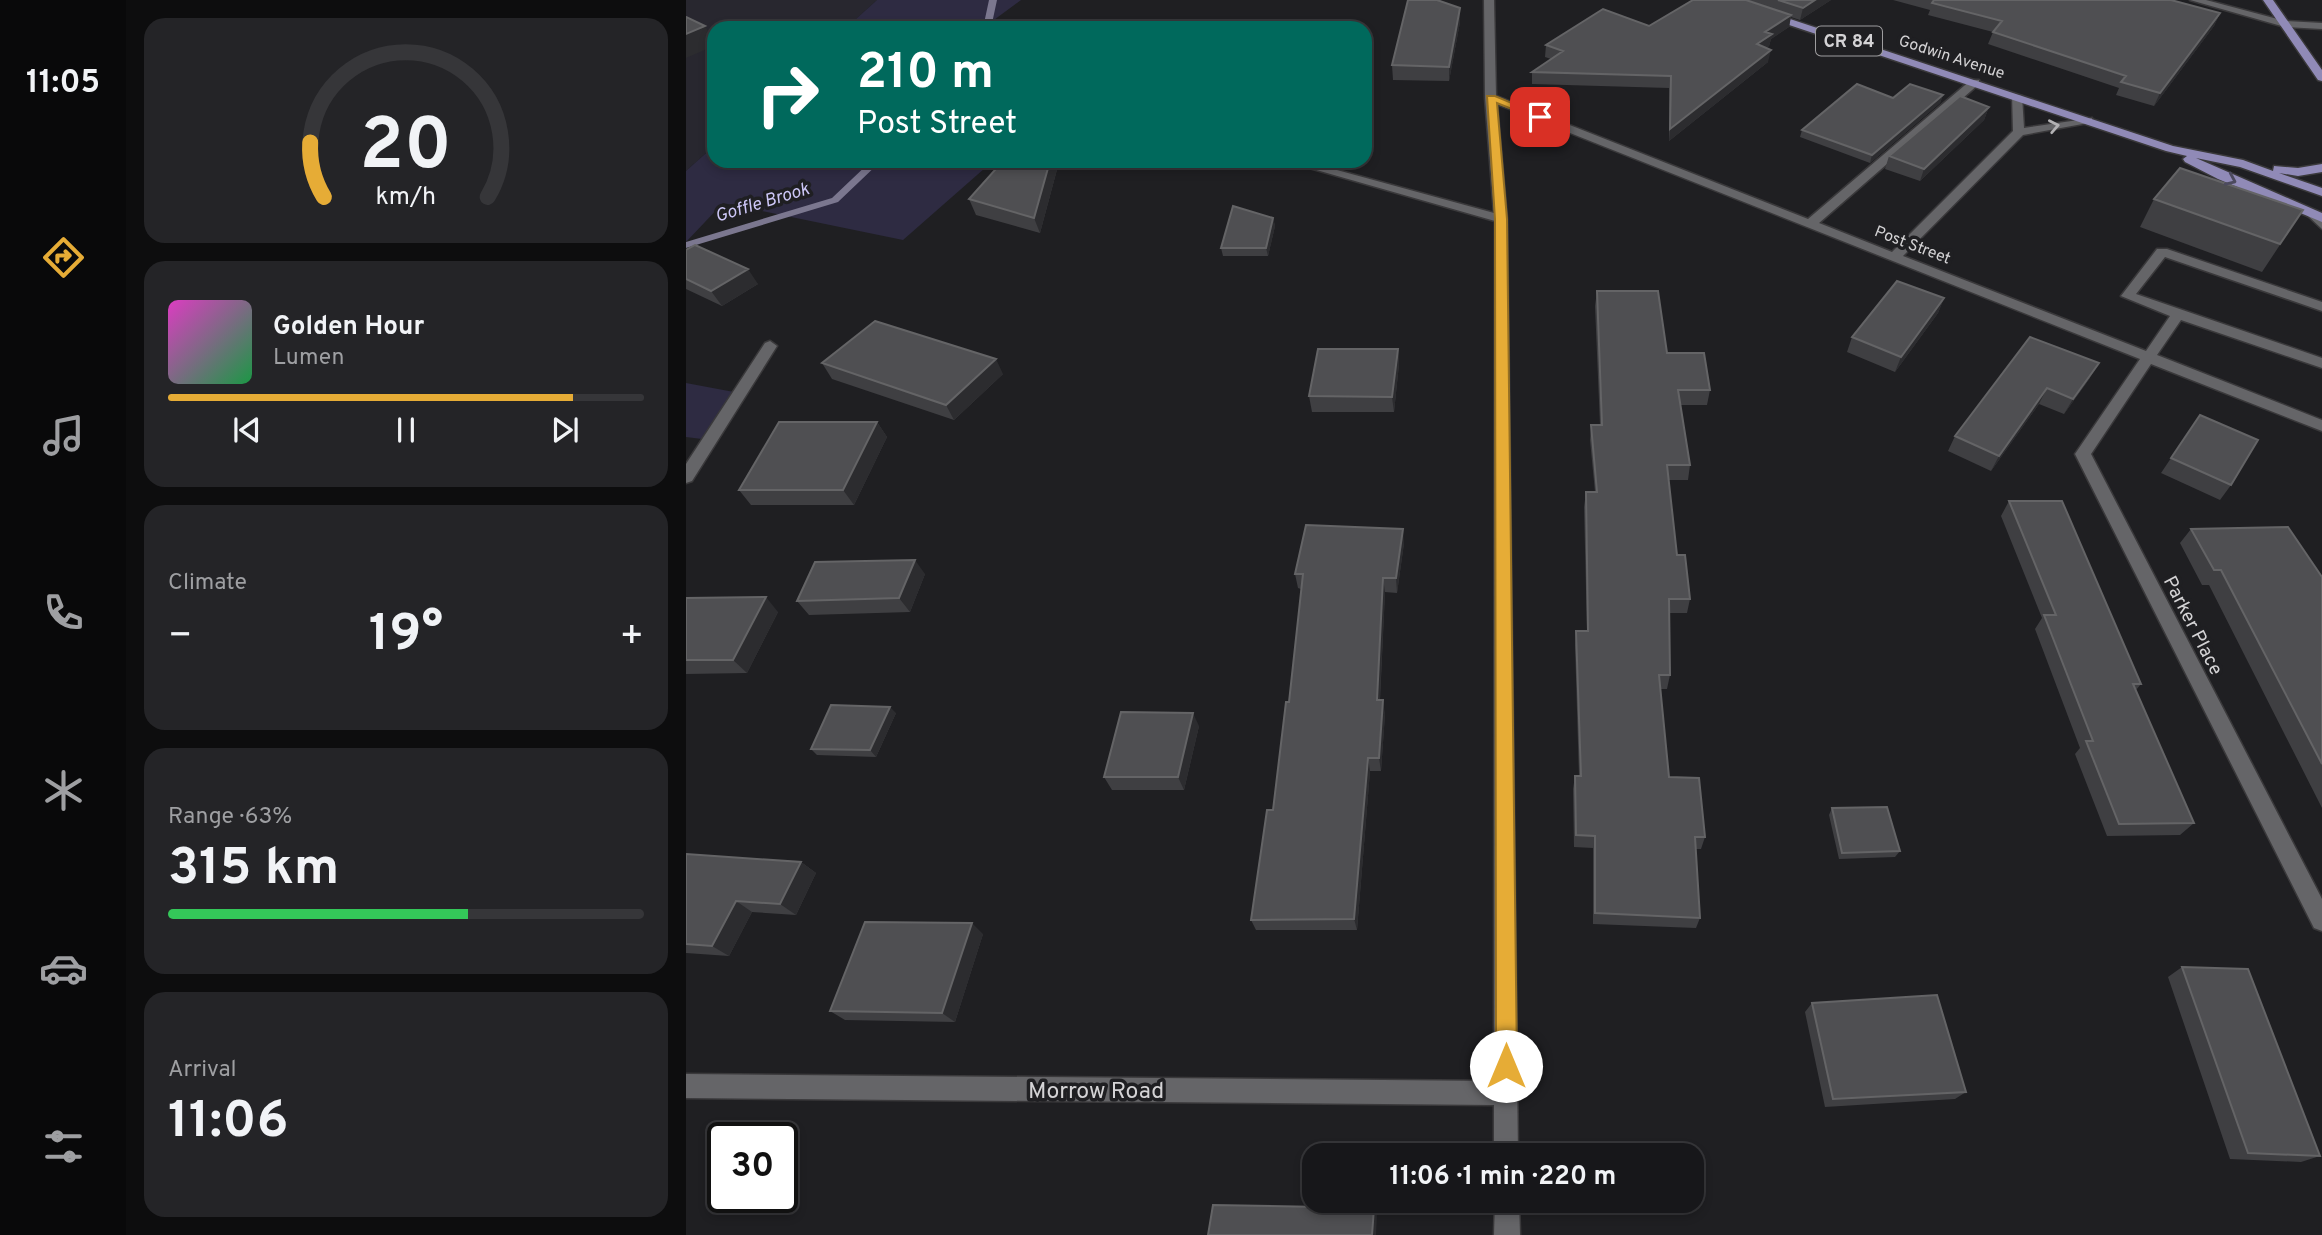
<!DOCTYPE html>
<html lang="en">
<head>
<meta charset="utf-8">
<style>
	:root { --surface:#17171a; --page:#242427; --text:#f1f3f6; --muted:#9e9fa2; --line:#363639; --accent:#e6ac36 }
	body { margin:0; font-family:Overpass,sans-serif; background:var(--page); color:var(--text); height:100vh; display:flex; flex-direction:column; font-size:26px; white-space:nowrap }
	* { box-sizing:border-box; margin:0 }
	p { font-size:23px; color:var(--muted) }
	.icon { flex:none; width:38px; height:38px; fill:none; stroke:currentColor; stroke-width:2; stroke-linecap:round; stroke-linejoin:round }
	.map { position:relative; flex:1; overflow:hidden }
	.panel { display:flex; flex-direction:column; gap:18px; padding:18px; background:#0d0d0e; width:560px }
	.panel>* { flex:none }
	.guide { position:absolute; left:21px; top:21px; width:665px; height:147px; border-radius:21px; box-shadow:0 4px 10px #0003,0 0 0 2px var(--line); background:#00695c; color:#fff; overflow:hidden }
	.speed { position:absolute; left:21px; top:1122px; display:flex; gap:14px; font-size:35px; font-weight:700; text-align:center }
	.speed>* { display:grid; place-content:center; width:91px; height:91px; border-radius:50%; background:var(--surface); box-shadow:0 4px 10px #0003,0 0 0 2px var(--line); line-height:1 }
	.speed .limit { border:4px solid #111; border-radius:10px; background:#fff; color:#111 }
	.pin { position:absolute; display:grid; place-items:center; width:60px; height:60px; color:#fff; margin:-30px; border-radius:14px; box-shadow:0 4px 10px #0006 }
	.me { position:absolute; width:77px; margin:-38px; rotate:0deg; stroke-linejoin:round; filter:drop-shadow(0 0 5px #0008) }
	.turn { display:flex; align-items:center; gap:24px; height:147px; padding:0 35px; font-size:32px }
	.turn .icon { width:91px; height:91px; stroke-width:2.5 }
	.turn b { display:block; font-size:49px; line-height:60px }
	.big { font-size:52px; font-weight:700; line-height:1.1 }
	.panel .widget { flex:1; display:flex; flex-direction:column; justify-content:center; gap:10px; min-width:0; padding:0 24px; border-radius:21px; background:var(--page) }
	.panel .dial { align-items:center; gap:0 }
	.dial svg { height:182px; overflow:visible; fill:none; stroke:var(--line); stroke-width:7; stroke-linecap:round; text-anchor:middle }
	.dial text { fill:var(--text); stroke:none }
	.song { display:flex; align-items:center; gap:21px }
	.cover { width:84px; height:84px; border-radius:10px; background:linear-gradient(135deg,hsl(310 70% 55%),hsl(140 70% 35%)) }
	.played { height:7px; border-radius:4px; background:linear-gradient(90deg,var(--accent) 85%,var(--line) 85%) }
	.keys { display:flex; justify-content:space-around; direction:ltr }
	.heat { display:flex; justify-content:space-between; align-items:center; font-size:38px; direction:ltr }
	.charge { height:10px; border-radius:5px; background:linear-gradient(90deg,#34c759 63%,var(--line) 0) }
	.trip { position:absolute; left:616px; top:1143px; width:402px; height:70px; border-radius:21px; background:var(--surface); box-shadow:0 4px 10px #0003,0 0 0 2px var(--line); font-weight:700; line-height:70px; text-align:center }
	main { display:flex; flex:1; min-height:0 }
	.dock { display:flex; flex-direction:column; width:126px; justify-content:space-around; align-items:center; background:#09090a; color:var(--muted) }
	.dock .icon { width:49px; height:49px }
	.dock .selected { color:var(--accent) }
	.dock b { font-size:32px; color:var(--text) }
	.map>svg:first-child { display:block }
	.built { fill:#28272f }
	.green { fill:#2e2b42 }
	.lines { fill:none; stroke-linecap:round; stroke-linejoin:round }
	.stream { fill:#7b778f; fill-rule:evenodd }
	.minor-casing { stroke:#3a393b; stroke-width:3 }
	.major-casing { stroke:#3a393b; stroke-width:3 }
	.minor { fill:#656568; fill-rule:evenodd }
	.major { fill:#908ab7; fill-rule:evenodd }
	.wall { fill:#3f3f42 }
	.shaded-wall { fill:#2c2c2f }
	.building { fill:#4f4f52; stroke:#646466; stroke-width:2 }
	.oneway { stroke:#b3b2b4 }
	.oneway2 { stroke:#4c4a5e }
	.route { fill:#e6ac36; stroke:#967023; stroke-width:2 }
	.labels { text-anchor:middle; stroke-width:7; stroke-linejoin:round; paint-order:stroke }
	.far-street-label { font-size:16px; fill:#d4d3d5; stroke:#1f1f22 }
	.shield { fill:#1f1f22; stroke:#9e9d9f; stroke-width:2 }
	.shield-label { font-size:18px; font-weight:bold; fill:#d4d3d5 }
	.far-water-label { font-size:18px; font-style:italic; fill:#cdc7f7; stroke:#1f1f22 }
	.street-label { font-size:19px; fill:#d4d3d5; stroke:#1f1f22 }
	.near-street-label { font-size:23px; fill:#d4d3d5; stroke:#1f1f22 }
</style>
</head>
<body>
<main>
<nav class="dock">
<b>11:05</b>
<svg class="icon selected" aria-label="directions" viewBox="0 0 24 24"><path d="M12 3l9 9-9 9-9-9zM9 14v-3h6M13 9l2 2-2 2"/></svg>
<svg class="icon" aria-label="music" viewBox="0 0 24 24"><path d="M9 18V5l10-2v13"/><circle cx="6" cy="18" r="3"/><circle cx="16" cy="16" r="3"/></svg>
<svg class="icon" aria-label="phone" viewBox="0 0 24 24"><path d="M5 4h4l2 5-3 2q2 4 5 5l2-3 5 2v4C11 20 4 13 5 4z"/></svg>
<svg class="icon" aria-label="climate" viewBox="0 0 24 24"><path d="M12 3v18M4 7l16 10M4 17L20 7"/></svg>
<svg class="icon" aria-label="car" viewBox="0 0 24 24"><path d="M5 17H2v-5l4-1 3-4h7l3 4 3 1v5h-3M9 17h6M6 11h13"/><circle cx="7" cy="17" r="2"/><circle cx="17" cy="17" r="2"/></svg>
<svg class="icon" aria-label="filters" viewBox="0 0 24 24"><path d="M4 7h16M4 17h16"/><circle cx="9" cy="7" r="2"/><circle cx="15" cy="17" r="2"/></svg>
</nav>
<section class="panel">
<div class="widget dial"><svg viewBox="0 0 100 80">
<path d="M14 69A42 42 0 1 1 86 69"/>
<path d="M14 69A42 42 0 0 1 8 45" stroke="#e6ac36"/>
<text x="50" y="56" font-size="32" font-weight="700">20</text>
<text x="50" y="72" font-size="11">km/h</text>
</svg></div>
<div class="widget">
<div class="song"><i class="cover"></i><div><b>Golden Hour</b><p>Lumen</p></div></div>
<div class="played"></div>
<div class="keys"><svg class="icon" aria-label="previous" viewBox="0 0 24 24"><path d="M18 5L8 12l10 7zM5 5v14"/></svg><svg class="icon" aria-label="pause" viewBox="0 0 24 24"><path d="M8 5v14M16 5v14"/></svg><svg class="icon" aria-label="next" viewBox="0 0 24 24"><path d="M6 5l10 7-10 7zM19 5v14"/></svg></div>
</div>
<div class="widget"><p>Climate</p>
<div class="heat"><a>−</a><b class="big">19°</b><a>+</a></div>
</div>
<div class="widget"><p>Range · 63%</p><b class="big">315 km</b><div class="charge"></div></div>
<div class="widget"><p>Arrival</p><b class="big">11:06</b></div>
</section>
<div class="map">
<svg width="1636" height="1235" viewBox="0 0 1636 1235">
	<rect width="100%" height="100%" fill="#1f1f22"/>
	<!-- built -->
	<path class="built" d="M0 0H191L160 28H28V146L0 171Z"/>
	<!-- green -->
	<path class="green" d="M191 0H335L297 28H160Z
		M28 146V161H307L217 240 37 203 0 242V171Z
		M0 383 48 392 16 439 0 437Z"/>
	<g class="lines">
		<!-- stream -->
		<path class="stream" d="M303 0H311L305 28H297Z
			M185 161H195L152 202 0 248V242L146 198Z"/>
		<defs>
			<path id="minor" d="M798 0H808L810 96 1122 219 1285 80H1293V84L1133 223 1206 252 1327 131 1326 94 1336 96 1338 128 1406 118V122L1402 123 1337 135 1217 256 1460 351 1484 316 1435 296 1471 249H1481L1636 302V311L1479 257 1450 294 1636 358V368L1495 320 1471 355 1636 420V431L1465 364 1405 454 1636 899V931L1628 928 1389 454 1454 359 811 104 821 219 832 1155H808V1105L0 1098V1074L808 1081 809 221 599 161H618L808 213 799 98Z
				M1504 0H1520L1599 21 1636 23V29L1599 27Z
				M1627 211 1636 217V229L1621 215Z
				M84 341 91 346 6 481 0 483V464L79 343Z
				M809 1200H833L834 1235H808Z"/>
			<path id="major" d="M1577 0H1587L1636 70V81L1632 80Z
				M1083 12 1487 146 1557 160 1587 171 1588 166 1612 168 1636 164V172L1612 176 1593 173 1636 188V196L1554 167 1510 158 1636 213V222L1532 179 1499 162 1497 159 1501 156 1480 151 1079 17 1078 15Z"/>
		</defs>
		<!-- minor casing -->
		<use href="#minor" class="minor-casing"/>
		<!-- major casing -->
		<use href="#major" class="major-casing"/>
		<!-- minor -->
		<use href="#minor" class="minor"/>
		<!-- major -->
		<use href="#major" class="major"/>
	</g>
	<!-- wall -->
	<path class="wall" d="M1007 0H1145L1114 20 1105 17 1103 27 1085 39 1083 46 1080 48 1082 62 983 141V88L846 84V72L865 59 859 57 860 45 963 26Z
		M1207 0H1485L1534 13 1528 26 1468 106 1430 95 1433 88 1302 44 1307 32 1242 15 1244 10Z
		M774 22 763 81 707 80 706 65Z
		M1257 95 1254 103 1184 163 1114 137 1116 130 1207 98Z
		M1303 107 1298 120 1234 181 1199 169 1203 156Z
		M373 162 354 233 290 215 283 199Z
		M1468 199 1617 210 1576 272 1454 227Z
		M587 218 589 226 582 256H537L535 248Z
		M0 250 72 284 36 306 0 289Z
		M911 291 1024 390 1021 405H994L1004 465 1002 480H982L991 555 1004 599 1001 613H983L984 675 981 689H974L983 777 1019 837 1015 849H1009L1014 918 1010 928 907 924V848L888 847 887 789 889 776H893L889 645 890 631H901L898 507 900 492H909L904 440 905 425H914L909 306Z
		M1258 298 1252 313 1209 372 1161 352 1166 337Z
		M1344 337 1404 378 1378 414 1353 404 1305 471 1262 451 1269 436Z
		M712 349 713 364 708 412H626L623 396Z
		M136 363 317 374 268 420 146 379Z
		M1514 415 1545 485 1534 500 1475 473Z
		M191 422 201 437 168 505H65L53 490Z
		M1323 501 1455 684 1450 690 1508 823 1494 835 1421 836 1389 754 1394 748 1349 629 1356 618 1315 516Z
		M1505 529 1636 577V808L1523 585H1516L1494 543Z
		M718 543 711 593 699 592 694 700 699 714 695 771H684L671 930H570L565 920 587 810 603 702 615 589 612 588 609 574Z
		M239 574 224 612 123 615 111 601Z
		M0 598 92 612 61 673 0 674Z
		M210 713 190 757 131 755 125 749Z
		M513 726 498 790H426L418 777Z
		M1146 808 1214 851 1209 857 1153 859 1143 815Z
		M0 854 115 862 130 873 110 915 66 912 43 956 0 953Z
		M297 934 269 1022 159 1020 144 1011Z
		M1496 967 1634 1156 1615 1162 1544 1159 1482 977Z
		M1126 1003 1280 1092 1269 1099 1139 1107 1119 1012Z"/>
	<!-- shaded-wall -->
	<path class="shaded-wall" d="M1129 0H1145L1114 20 1117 8Z
		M774 8V22L763 81V67Z
		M1534 13 1528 26 1468 106 1474 93Z
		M1105 15 1103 27 1085 39 1083 46 1068 57 1071 44 1079 32Z
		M19 26 28 42V46L0 58V34Z
		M1085 50 1082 62 983 141 984 129Z
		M1257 95 1254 103 1184 163 1186 155Z
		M1303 107 1298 120 1234 181 1238 169Z
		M364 161 373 162 354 233 348 218Z
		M587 218 589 226 582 256 580 248Z
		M62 269 72 284 36 306 25 291Z
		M1258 298 1252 313 1209 372 1215 357Z
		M712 349 713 364 708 412 706 397Z
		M310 359 317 374 268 420 260 405Z
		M1413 363 1404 378 1378 414 1387 399Z
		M1361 388 1353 404 1305 471 1313 456Z
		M191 422 201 437 168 505 157 490Z
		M717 529 718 543 711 593 710 578Z
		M229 560 239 574 224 612 213 598Z
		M697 578 699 592 693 714 691 700Z
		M80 597 92 612 61 673 47 660Z
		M697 700 699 714 695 771 693 758Z
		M204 707 210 713 190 757 184 750Z
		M507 713 513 726 498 790 492 777Z
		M682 758 684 771 671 930 668 919Z
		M115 862 130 873 110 915 94 904Z
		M50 901 66 912 43 956 26 946Z
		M286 923 297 934 269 1022 256 1013Z
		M688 1208 691 1214 690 1235H686Z"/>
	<!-- building -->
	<path class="building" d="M722 0H751L774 8 763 67 706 65Z
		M1007 0H1060L1105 15 1079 32 1086 34 1071 44 1085 50 984 129 985 76 846 72 877 51 860 45 917 9 963 26Z
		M1092 0H1129L1117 8Z
		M1248 0H1485L1534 13 1474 93 1435 82 1440 76 1307 32 1316 21 1246 3Z
		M0 17 19 26 0 34Z
		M1171 84 1207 98 1224 84 1257 95 1186 155 1116 130Z
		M1274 96 1303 107 1238 169 1203 156Z
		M317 161H364L348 218 283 199Z
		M1494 168 1617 210 1594 244 1468 199Z
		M547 206 587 218 580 248H535Z
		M9 245 62 269 25 291 0 279V250Z
		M1211 281 1258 298 1215 357 1166 337Z
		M911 291H972L981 353H1018L1024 390H992L1004 465H981L991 555H999L1004 599H983L984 675H973L983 777 1013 778 1019 837H1009L1014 918 909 913V836L890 835 889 776H895L890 631H902L900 492H911L905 425H916Z
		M189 321 310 359 260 405 136 363Z
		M1344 337 1413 363 1387 399 1361 388 1313 456 1269 436Z
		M632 349H712L706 397 623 396Z
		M1514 415 1572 440 1545 485 1485 458Z
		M93 422H191L157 490H53Z
		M1323 501H1376L1455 684H1447L1508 823 1433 824 1400 741H1407L1358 615H1370Z
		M620 525 717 529 710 578H697L691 700H697L693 758H682L668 919 565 920 581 810H587L600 702H603L617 574H609Z
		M1602 527 1636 577V764L1535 570H1528L1505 529Z
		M229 560 213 598 111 601 129 562Z
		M80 597 47 660H0V598Z
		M145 705 204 707 184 750 125 749Z
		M435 712 507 713 492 777H418Z
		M1201 807 1214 851 1156 853 1146 808Z
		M0 854 115 862 94 904 50 901 26 946 0 944Z
		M179 922 286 923 256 1013 144 1011Z
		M1496 967 1562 969 1634 1156 1562 1153Z
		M1251 995 1280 1092 1147 1099 1126 1003Z
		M527 1205 688 1208 686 1235H522Z"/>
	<!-- one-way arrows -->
	<defs><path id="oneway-chevron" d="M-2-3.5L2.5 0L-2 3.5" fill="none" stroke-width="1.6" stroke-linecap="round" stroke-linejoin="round" transform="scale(1.75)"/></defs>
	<use class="oneway" href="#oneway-chevron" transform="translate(1368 126) rotate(-11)"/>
	<use class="oneway2" href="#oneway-chevron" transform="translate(1545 180) rotate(24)"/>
	<!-- route -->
	<path class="route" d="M801 96H809L859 117 851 119 811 103 821 219 831 1066 827 1073 820 1076 813 1073 810 1066 809 219Z"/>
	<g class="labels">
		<!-- far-street labels -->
		<g class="far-street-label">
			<text transform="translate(1266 56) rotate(18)" y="6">Godwin Avenue</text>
			<text transform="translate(1227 244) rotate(21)" y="6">Post Street</text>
		</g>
		<!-- shield labels -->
		<rect class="shield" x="1130" y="26.5" width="66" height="29" rx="5"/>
		<g class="shield-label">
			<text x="1163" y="47">CR 84</text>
		</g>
		<!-- far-water labels -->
		<g class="far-water-label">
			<text transform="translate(76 202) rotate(-17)" y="6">Goffle Brook</text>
		</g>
		<!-- street labels -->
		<g class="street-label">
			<text transform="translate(1508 625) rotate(63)" y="7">Parker Place</text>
		</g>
		<!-- near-street labels -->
		<g class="near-street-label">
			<text x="410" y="1098">Morrow Road</text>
		</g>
	</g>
</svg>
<div class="speed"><div class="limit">30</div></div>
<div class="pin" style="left:854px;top:117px;background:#d93025"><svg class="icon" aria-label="arrive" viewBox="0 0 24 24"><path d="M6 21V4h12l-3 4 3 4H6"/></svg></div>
<svg class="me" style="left:820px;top:1066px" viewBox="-20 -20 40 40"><circle r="19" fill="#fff"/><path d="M0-13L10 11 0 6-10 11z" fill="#e6ac36"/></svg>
<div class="trip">11:06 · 1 min · 220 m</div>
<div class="guide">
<div class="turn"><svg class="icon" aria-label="right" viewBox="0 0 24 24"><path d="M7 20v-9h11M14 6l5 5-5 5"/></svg><div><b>210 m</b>Post Street</div></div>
</div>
</div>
</main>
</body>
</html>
